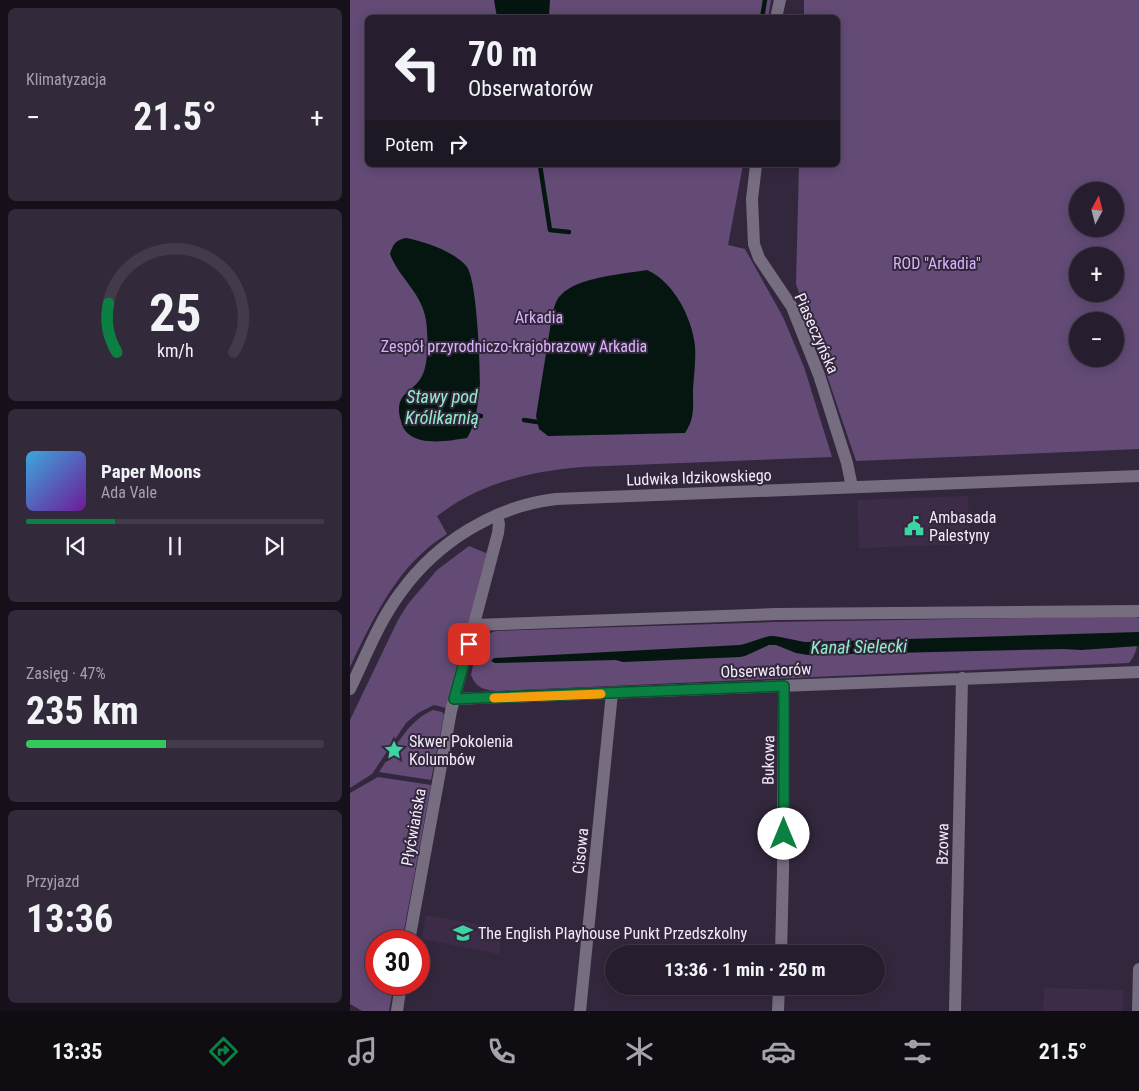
<!DOCTYPE html>
<html lang="pl">
<head>
<meta charset="utf-8">
<style>
	:root { --surface:#261d2e; --page:#322a3a; --text:#f1f3f6; --muted:#a4a2aa; --line:#423b4a; --accent:#0b8043 }
	body { margin:0; font-family:"Roboto Condensed",sans-serif; background:var(--page); color:var(--text); height:100vh; display:flex; flex-direction:column; font-size:19px; white-space:nowrap }
	* { box-sizing:border-box; margin:0 }
	p { font-size:16px; color:var(--muted) }
	.icon { flex:none; width:28px; height:28px; fill:none; stroke:currentColor; stroke-width:2; stroke-linecap:round; stroke-linejoin:round }
	.map { position:relative; flex:1; overflow:hidden }
	.panel { display:flex; flex-direction:column; gap:8px; padding:8px; background:#151019; width:350px }
	.panel>* { flex:none }
	.guide { position:absolute; left:15px; top:15px; width:475px; height:152px; border-radius:8px; box-shadow:0 2px 12px #0003,0 0 0 1px var(--line); background:#261d2e; color:var(--text); overflow:hidden }
	.needle { width:32px; rotate:7deg }
	.tools { position:absolute; left:719px; top:182px; display:grid; gap:10px }
	.tools a { display:grid; place-items:center; width:55px; height:55px; border-radius:50%; background:var(--surface); box-shadow:0 2px 12px #0003,0 0 0 1px var(--line); font-size:25px }
	.speed { position:absolute; left:15px; top:930px; display:flex; gap:10px; font-size:25px; font-weight:700; text-align:center }
	.speed>* { display:grid; place-content:center; width:65px; height:65px; border-radius:50%; background:var(--surface); box-shadow:0 2px 12px #0003,0 0 0 1px var(--line); line-height:1 }
	.speed .limit { border:8px solid #d22; background:#fff; color:#111 }
	.pin { position:absolute; display:grid; place-items:center; width:42px; height:42px; color:#fff; margin:-21px; border-radius:10px; box-shadow:0 2px 8px #0006 }
	.me { position:absolute; width:55px; margin:-28px; rotate:0deg; stroke-linejoin:round; filter:drop-shadow(0 0 4px #0008) }
	.turn { display:flex; align-items:center; gap:18px; height:105px; padding:0 20px; font-size:22px }
	.turn .icon { width:65px; height:65px; stroke-width:2.5 }
	.turn b { display:block; font-size:35px; line-height:42px }
	.then { display:flex; align-items:center; height:48px; padding:0 20px; background:#0003; gap:10px; font-size:19px }
	.big { font-size:38px; font-weight:700; line-height:1.1 }
	.panel .tile { flex:1; display:flex; flex-direction:column; justify-content:center; gap:8px; min-width:0; padding:0 18px; border-radius:8px; background:var(--page) }
	.panel .dial { align-items:center; gap:0 }
	.dial svg { height:130px; overflow:visible; fill:none; stroke:var(--line); stroke-width:7; stroke-linecap:round; text-anchor:middle }
	.dial text { fill:var(--text); stroke:none }
	.song { display:flex; align-items:center; gap:15px }
	.cover { width:60px; height:60px; border-radius:8px; background:linear-gradient(135deg,hsl(200 70% 55%),hsl(280 70% 35%)) }
	.played { height:5px; border-radius:2px; background:linear-gradient(90deg,var(--accent) 30%,var(--line) 30%) }
	.keys { display:flex; justify-content:space-around; direction:ltr }
	.heat { display:flex; justify-content:space-between; align-items:center; font-size:28px; direction:ltr }
	.charge { height:8px; border-radius:4px; background:linear-gradient(90deg,#34c759 47%,var(--line) 0) }
	.trip { position:absolute; left:255px; top:945px; width:280px; height:50px; border-radius:25px; background:var(--surface); box-shadow:0 2px 12px #0003,0 0 0 1px var(--line); font-weight:700; line-height:50px; text-align:center }
	.menu { display:flex; height:80px; justify-content:space-around; align-items:center; background:#0f0c12; color:var(--muted) }
	.menu .icon { width:35px; height:35px }
	.menu .active { color:var(--accent) }
	.menu b { font-size:22px; color:var(--text) }
	main { display:flex; flex:1; min-height:0 }
	.map>svg:first-child { display:block }
	.built { fill:#3c2c48 }
	.green { fill:#634b76; fill-rule:evenodd }
	.water { fill:#04160f }
	.lines { fill:none; stroke-linecap:round; stroke-linejoin:round }
	.stream { stroke:#04160f; stroke-width:4.5 }
	.minor { stroke:#776d81; stroke-width:12 }
	.tertiary { stroke:#776d81; stroke-width:12 }
	.route-casing { stroke:#07532c; stroke-width:12 }
	.route { stroke:#0b8043; stroke-width:9 }
	.slow { stroke:#f59e0b; stroke-width:9 }
	.labels { text-anchor:middle; stroke-width:4; stroke-linejoin:round; paint-order:stroke }
	.park-label { font-size:16px; fill:#d9b3f9; stroke:#33273d }
	.street-label { font-size:16px; fill:#f3ebfa; stroke:#33273d }
	.poi-label { font-size:16px; fill:#f3ebfa; stroke:#33273d; text-anchor:start }
	.water-label { font-size:18px; font-style:italic; fill:#90edc8; stroke:#33273d }
</style>
</head>
<body>
<main>
<section class="panel">
<div class="tile"><p>Klimatyzacja</p>
<div class="heat"><a>−</a><b class="big">21.5°</b><a>+</a></div>
</div>
<div class="tile dial"><svg viewBox="0 0 100 80">
<path d="M14 69A42 42 0 1 1 86 69"/>
<path d="M14 69A42 42 0 0 1 9 39" stroke="#0b8043"/>
<text x="50" y="56" font-size="32" font-weight="700">25</text>
<text x="50" y="72" font-size="11">km/h</text>
</svg></div>
<div class="tile">
<div class="song"><i class="cover"></i><div><b>Paper Moons</b><p>Ada Vale</p></div></div>
<div class="played"></div>
<div class="keys"><svg class="icon" aria-label="previous" viewBox="0 0 24 24"><path d="M18 5L8 12l10 7zM5 5v14"/></svg><svg class="icon" aria-label="pause" viewBox="0 0 24 24"><path d="M8 5v14M16 5v14"/></svg><svg class="icon" aria-label="next" viewBox="0 0 24 24"><path d="M6 5l10 7-10 7zM19 5v14"/></svg></div>
</div>
<div class="tile"><p>Zasięg · 47%</p><b class="big">235 km</b><div class="charge"></div></div>
<div class="tile"><p>Przyjazd</p><b class="big">13:36</b></div>
</section>
<div class="map">
<svg width="789" height="1011" viewBox="0 0 789 1011">
	<rect width="100%" height="100%" fill="#33273d"/>
	<!-- built -->
	<path class="built" d="M618 496 620 544 509 548 507 500Z
		M76 915 152 929 149 954 72 939Z
		M694 988 773 990V1011H693Z"/>
	<!-- green -->
	<path class="green" d="M0 0H421L418 18H18V165H393L378 245 395 249 433 317 454 367 482 457 231 467C177 472 131 483 87 516L97 534C48 564 24 617 0 667Z
		M454 0H789V449L506 461 446 284 449 165H488V18L454 17ZM728 191H765V229H728ZM728 256H765V294H728ZM728 321H765V359H728Z
		M119 546 136 553V555L96 708 84 705 68 713 56 723 22 774 0 788V720L48 620 58 604 87 570Z
		M783 616 789 618C789 634 789 652 779 663L149 691C135 691 126 688 121 675L128 642 131 636 146 631 426 622Z
		M83 710 92 712 94 715 81 780 29 772C44 750 57 721 83 710Z
		M28 777 81 785 52 941H26V984H44L39 1011H12L0 1004V793Z"/>
	<!-- water -->
	<path class="water" d="M144 0H200L199 17H147Z
		M56 238C73 241 106 252 117 267 127 282 130 362 130 382 129 398 126 425 117 438 97 441 57 449 51 421 49 415 48 408 50 402 54 391 67 387 72 376 79 363 78 334 76 320 72 293 49 278 40 254 43 244 46 240 56 238Z
		M297 270C324 282 342 318 345 346 346 360 344 375 343 389 343 407 345 418 335 433L198 436 189 429 186 416 202 316C204 309 205 300 211 295 227 277 274 274 297 270Z
		M789 632V646L731 650 713 649 458 655 446 653 426 645H419L395 656 390 657 273 662 266 660 145 663 141 661 144 658 390 645C400 643 410 638 420 636 425 635 448 641 456 642Z"/>
	<g class="lines">
		<!-- stream -->
		<path class="stream" d="M412 18 415 0
			M190 165 200 230 219 232
			M125 415 131 416
			M174 420 187 422"/>
		<!-- minor -->
		<path class="minor" d="M426 18 430 0
			M406 165 402 199 404 244 409 258 442 307 469 375 497 463 502 487
			M124 625 426 614 789 611
			M104 699 789 672
			M59 941 101 711 148 533 149 524 147 515
			M431 954 433 871 434 686
			M47 1011 51 984
			M230 1011 262 693
			M428 1011 429 986
			M605 1011 612 678
			M788 1011 789 969"/>
		<!-- tertiary -->
		<path class="tertiary" d="M0 689C16 656 29 621 51 592 87 542 145 506 206 499L789 476"/>
	</g>
	<g class="lines">
		<defs>
			<path id="route" d="M119 644 104 699 434 686V834"/>
		</defs>
		<!-- route casing -->
		<use href="#route" class="route-casing"/>
		<!-- route -->
		<use href="#route" class="route"/>
		<!-- slow -->
		<path class="slow" d="M144 698 251 694"/>
	</g>
	<!-- icons -->
	<defs>
		<symbol id="civic-bare" viewBox="-9 -9 18 18"><path d="M-.6-6.5H3V-4.5H.6V-3L4-1V1h2V6H-6V1h2V-1L-.6-3ZM-1.2 2.5V6h2.4V2.5Z" fill="#3dd4a3" stroke="#33273d" stroke-width="2.5" paint-order="stroke"/></symbol>
		<symbol id="sight-bare" viewBox="-9 -9 18 18"><path d="M0-6L1.8-2.2L6-1.7L2.9 1.2L3.7 5.4L0 3.3L-3.7 5.4L-2.9 1.2L-6-1.7L-1.8-2.2Z" fill="#3dd4a3" stroke="#33273d" stroke-width="2.5" paint-order="stroke"/></symbol>
		<symbol id="school-bare" viewBox="-9 -9 18 18"><path d="M0-5L7-2L0 1L-7-2ZM-4 1L0 2.5L4 1V4Q0 6-4 4Z" fill="#3dd4a3" stroke="#33273d" stroke-width="2.5" paint-order="stroke"/></symbol>
	</defs>
	<g fill-rule="evenodd">
		<use href="#civic-bare" x="550" y="512" width="28" height="28"/>
		<use href="#sight-bare" x="30" y="736" width="28" height="28"/>
		<use href="#school-bare" x="99" y="919" width="28" height="28"/>
	</g>
	<g class="labels">
		<!-- park labels -->
		<g class="park-label">
			<text x="587" y="269">ROD "Arkadia"</text>
			<text x="189" y="323">Arkadia</text>
			<text x="164" y="352">Zespół przyrodniczo-krajobrazowy Arkadia</text>
		</g>
		<!-- street labels -->
		<g class="street-label">
			<text transform="translate(467 333) rotate(66)" y="6">Piaseczyńska</text>
			<text transform="translate(349 477) rotate(-2)" y="6">Ludwika Idzikowskiego</text>
			<text transform="translate(416 670) rotate(-2)" y="6">Obserwatorów</text>
			<text transform="translate(418 760) rotate(-89)" y="6">Bukowa</text>
			<text transform="translate(63 827) rotate(-80)" y="6">Płyćwiańska</text>
			<text transform="translate(592 844) rotate(-89)" y="6">Bzowa</text>
			<text transform="translate(230 851) rotate(-84)" y="6">Cisowa</text>
		</g>
		<!-- poi labels -->
		<g class="poi-label">
			<text x="579" y="523">Ambasada<tspan x="579" dy="18">Palestyny</tspan></text>
			<text x="59" y="747">Skwer Pokolenia<tspan x="59" dy="18">Kolumbów</tspan></text>
			<text x="128" y="939">The English Playhouse Punkt Przedszkolny</text>
		</g>
		<!-- water labels -->
		<g class="water-label">
			<text x="92" y="403">Stawy pod<tspan x="92" dy="21">Królikarnią</tspan></text>
			<text transform="translate(509 647) rotate(-1)" y="6">Kanał Sielecki</text>
		</g>
	</g>
</svg>
<div class="tools">
<a><svg class="needle" viewBox="-14 -14 28 28"><path d="M0-13l5 13h-10z" fill="#e53935"/><path d="M0 13l5-13h-10z" fill="#a4a2aa"/></svg></a>
<a>+</a>
<a>−</a>
</div>
<div class="speed"><div class="limit">30</div></div>
<div class="pin" style="left:119px;top:644px;background:#d93025"><svg class="icon" aria-label="arrive" viewBox="0 0 24 24"><path d="M6 21V4h12l-3 4 3 4H6"/></svg></div>
<svg class="me" style="left:434px;top:834px" viewBox="-20 -20 40 40"><circle r="19" fill="#fff"/><path d="M0-13L10 11 0 6-10 11z" fill="#0b8043"/></svg>
<div class="trip">13:36 · 1 min · 250 m</div>
<div class="guide">
<div class="turn"><svg class="icon" aria-label="left" viewBox="0 0 24 24"><path d="M17 20v-9H6M10 6l-5 5 5 5"/></svg><div><b>70 m</b>Obserwatorów</div></div>
<div class="then">Potem<svg class="icon" aria-label="right" viewBox="0 0 24 24"><path d="M7 20v-9h11M14 6l5 5-5 5"/></svg></div>
</div>
</div>
</main>
<nav class="menu">
<b>13:35</b>
<svg class="icon active" aria-label="directions" viewBox="0 0 24 24"><path d="M12 3l9 9-9 9-9-9zM9 14v-3h6M13 9l2 2-2 2"/></svg>
<svg class="icon" aria-label="music" viewBox="0 0 24 24"><path d="M9 18V5l10-2v13"/><circle cx="6" cy="18" r="3"/><circle cx="16" cy="16" r="3"/></svg>
<svg class="icon" aria-label="phone" viewBox="0 0 24 24"><path d="M5 4h4l2 5-3 2q2 4 5 5l2-3 5 2v4C11 20 4 13 5 4z"/></svg>
<svg class="icon" aria-label="climate" viewBox="0 0 24 24"><path d="M12 3v18M4 7l16 10M4 17L20 7"/></svg>
<svg class="icon" aria-label="car" viewBox="0 0 24 24"><path d="M5 17H2v-5l4-1 3-4h7l3 4 3 1v5h-3M9 17h6M6 11h13"/><circle cx="7" cy="17" r="2"/><circle cx="17" cy="17" r="2"/></svg>
<svg class="icon" aria-label="filters" viewBox="0 0 24 24"><path d="M4 7h16M4 17h16"/><circle cx="9" cy="7" r="2"/><circle cx="15" cy="17" r="2"/></svg>
<b>21.5°</b>
</nav>
</body>
</html>
